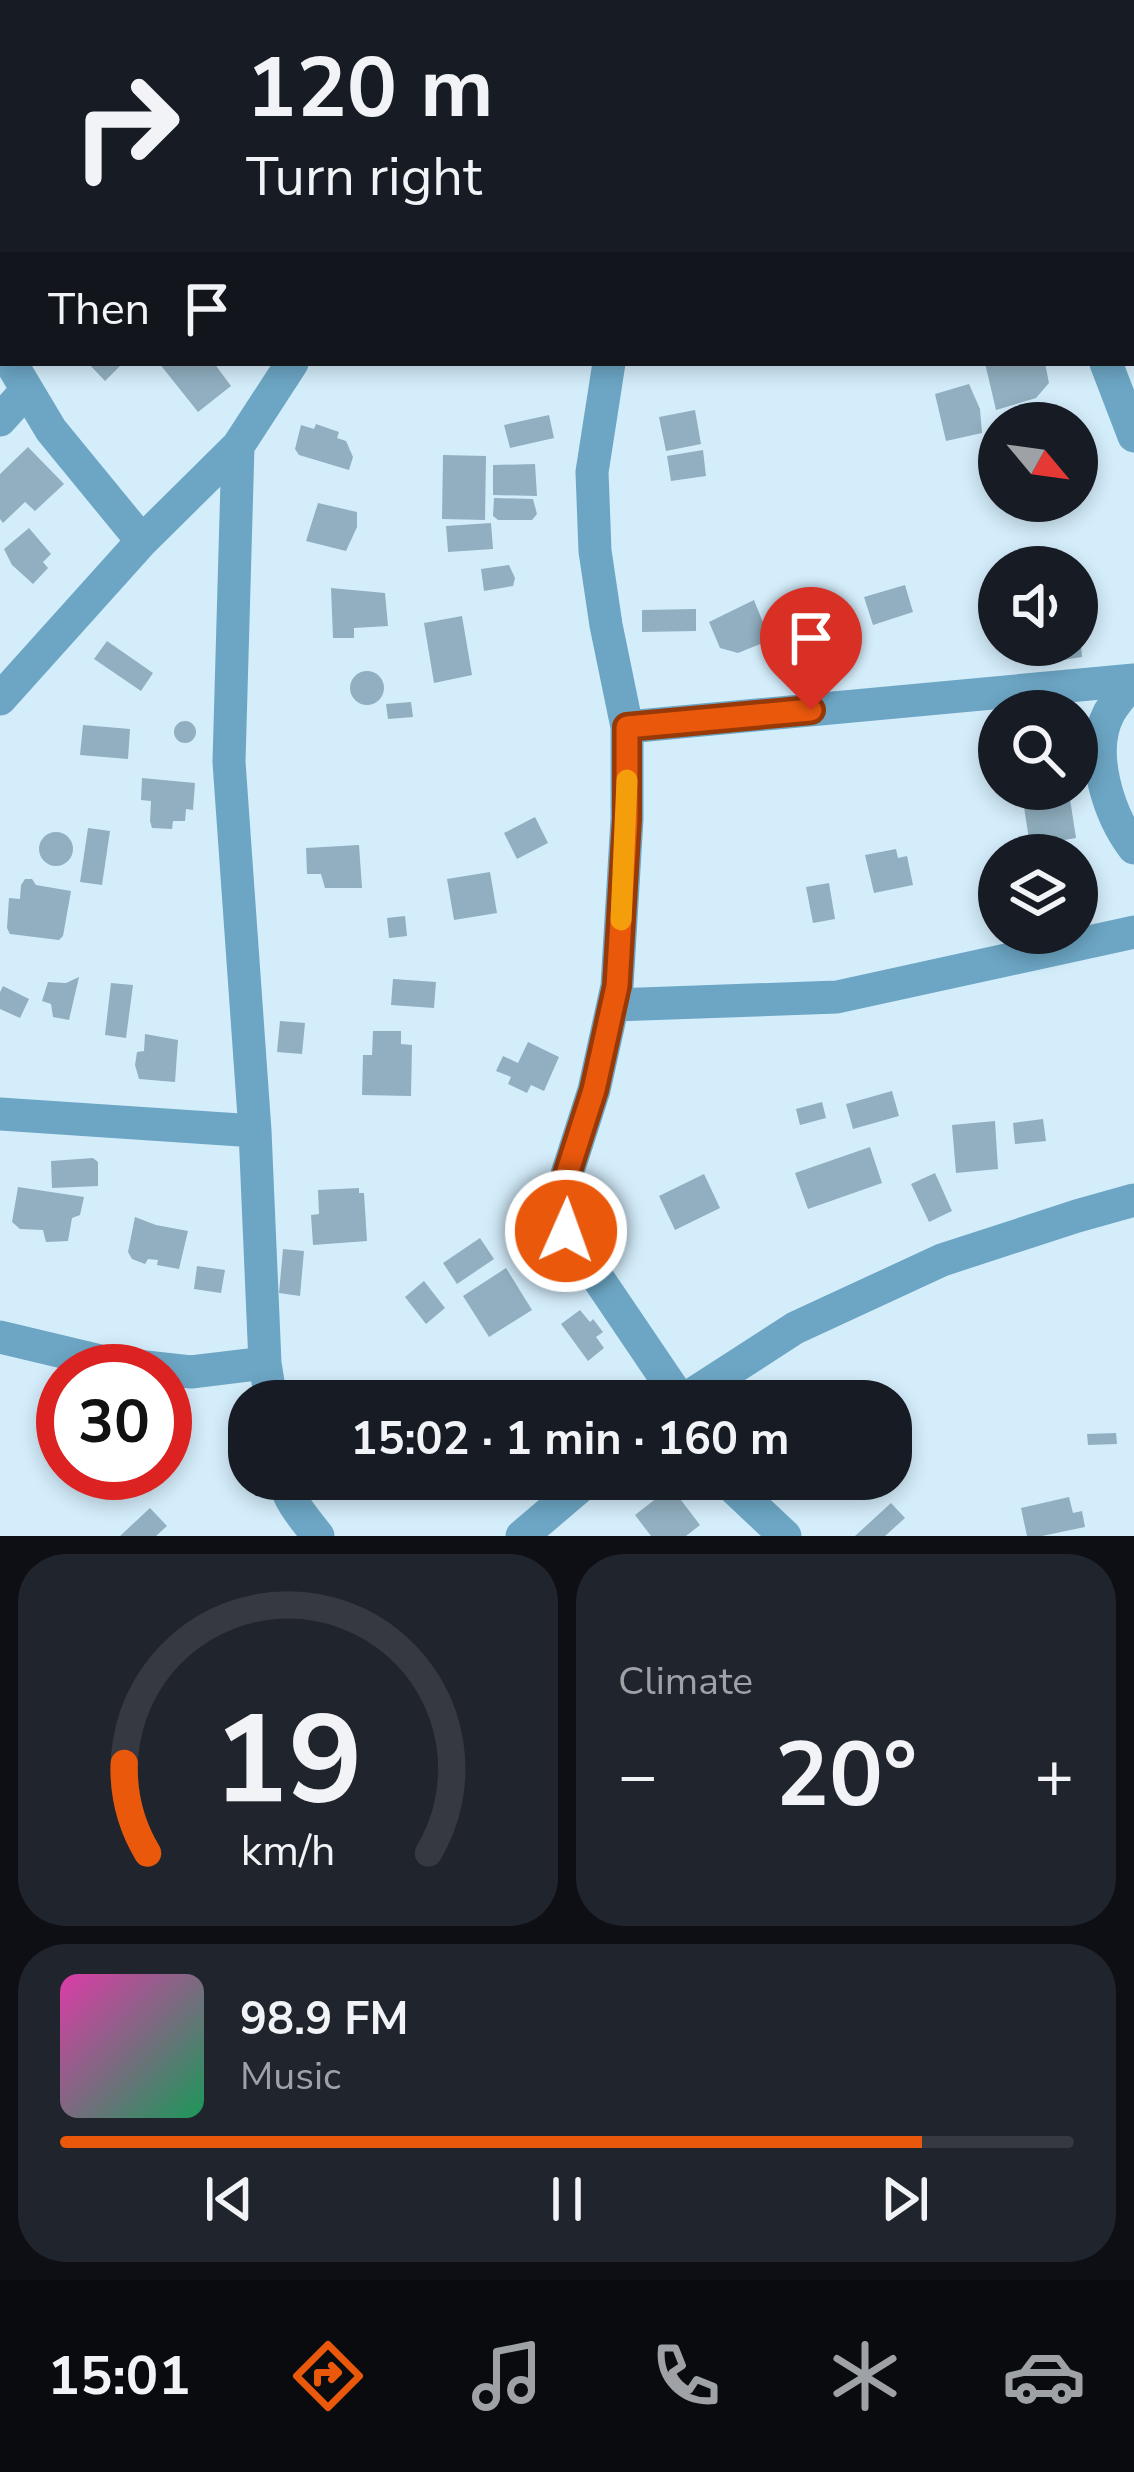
<!DOCTYPE html>
<html lang="en">
<head>
<meta charset="utf-8">
<style>
	:root { --surface:#171b24; --page:#20242c; --text:#f1f3f6; --muted:#9ea1a6; --line:#363941; --accent:#ea580c }
	body { margin:0; font-family:"Nunito Sans",sans-serif; background:var(--page); color:var(--text); height:100vh; display:flex; flex-direction:column; font-size:45px; white-space:nowrap }
	* { box-sizing:border-box; margin:0 }
	p { font-size:39px; color:var(--muted) }
	.icon { flex:none; width:66px; height:66px; fill:none; stroke:currentColor; stroke-width:2; stroke-linecap:round; stroke-linejoin:round }
	.map { position:relative; height:1536px; overflow:hidden }
	.panel { display:flex; flex-direction:column; gap:18px; padding:18px; background:#0d0f14; flex:1 }
	.panel>* { flex:none }
	.banner { position:absolute; left:0px; top:0px; width:1134px; height:366px; box-shadow:0 6px 18px #0003; background:#171b24; color:var(--text); overflow:hidden }
	.needle { width:78px; rotate:119deg }
	.tools { position:absolute; left:978px; top:402px; display:grid; gap:24px }
	.tools a { display:grid; place-items:center; width:120px; height:120px; border-radius:50%; background:var(--surface); box-shadow:0 6px 18px #0003; font-size:60px }
	.speed { position:absolute; left:36px; top:1344px; display:flex; gap:24px; font-size:60px; font-weight:700; text-align:center }
	.speed>* { display:grid; place-content:center; width:156px; height:156px; border-radius:50%; background:var(--surface); box-shadow:0 6px 18px #0003; line-height:1 }
	.speed .limit { border:18px solid #d22; background:#fff; color:#111 }
	.pin { position:absolute; display:grid; place-items:center; width:102px; height:102px; color:#fff; margin:-123px -51px; border-radius:50% 50% 50% 0; rotate:-45deg; box-shadow:0 0 12px #0007 }
	.pin .icon { rotate:45deg }
	.me { position:absolute; width:132px; margin:-66px; rotate:2deg; stroke-linejoin:round; filter:drop-shadow(0 0 9px #0008) }
	.turn { display:flex; align-items:center; gap:42px; height:252px; padding:0 48px; font-size:54px }
	.turn .icon { width:156px; height:156px; stroke-width:2.5 }
	.turn b { display:block; font-size:84px; line-height:102px }
	.then { display:flex; align-items:center; height:114px; padding:0 48px; background:#0003; gap:24px; font-size:45px }
	.big { font-size:90px; font-weight:700; line-height:1.1 }
	.panel .card { flex:1; display:flex; flex-direction:column; justify-content:center; gap:18px; min-width:0; padding:0 42px; border-radius:48px; background:var(--page) }
	.panel .dial { align-items:center; gap:0 }
	.dial svg { height:312px; overflow:visible; fill:none; stroke:var(--line); stroke-width:7; stroke-linecap:round; text-anchor:middle }
	.dial text { fill:var(--text); stroke:none }
	.song { display:flex; align-items:center; gap:36px }
	.cover { width:144px; height:144px; border-radius:18px; background:linear-gradient(135deg,hsl(320 70% 55%),hsl(150 70% 35%)) }
	.played { height:12px; border-radius:6px; background:linear-gradient(90deg,var(--accent) 85%,var(--line) 85%) }
	.keys { display:flex; justify-content:space-around; direction:ltr }
	.heat { display:flex; justify-content:space-between; align-items:center; font-size:66px; direction:ltr }
	.panel .tiles { flex:1; display:grid; gap:18px; grid-template-columns:1fr 1fr }
	.card:last-child { grid-column:span 2 }
	.trip { position:absolute; left:228px; top:1380px; width:684px; height:120px; border-radius:48px; background:var(--surface); box-shadow:0 6px 18px #0003; font-weight:700; line-height:120px; text-align:center }
	.menu { display:flex; height:192px; justify-content:space-around; align-items:center; background:#090b0e; color:var(--muted) }
	.menu .icon { width:84px; height:84px }
	.menu .current { color:var(--accent) }
	.menu b { font-size:54px; color:var(--text) }
	.map>svg:first-child { display:block }
	.building { fill:#91afc0 }
	.lines { fill:none; stroke-linecap:round; stroke-linejoin:round }
	.street { stroke:#6ca6c4; stroke-width:33 }
	.route-casing { stroke:#983908; stroke-width:30 }
	.route { stroke:#ea580c; stroke-width:21 }
	.slow { stroke:#f59e0b; stroke-width:21 }
</style>
</head>
<body>
<div class="map">
<svg width="1134" height="1536" viewBox="0 0 1134 1536">
	<rect width="100%" height="100%" fill="#d4edfb"/>
	<!-- building -->
	<path class="building" d="M88 363H123L105 381Z
		M159 363H214L231 386 198 412Z
		M985 363H1045L1049 383 1036 398 996 410Z
		M969 384 980 409 982 433 946 441 935 394Z
		M695 410 701 444 666 451 659 417Z
		M549 415 554 438 510 448 504 425Z
		M316 424 339 432 337 438 346 441 353 457 349 470 299 455 295 449 301 425 314 429Z
		M28 447 64 484 35 511 25 502 3 523 0 519V474Z
		M703 450 706 476 671 481 667 456Z
		M443 455 486 456 485 520 442 519Z
		M535 464 537 496 493 495V465Z
		M494 498 533 499 537 514 532 520H498L493 516Z
		M318 503 357 512V527L346 551 306 541Z
		M491 523 493 549 448 552 446 526Z
		M29 528 51 554 43 562 48 568 33 584 12 565 4 549Z
		M509 565 515 578 513 586 484 591 481 569Z
		M905 585 913 612 873 625 864 597Z
		M331 588 385 593 388 626 354 628V638H333Z
		M754 600 770 640 738 653 720 648 709 622Z
		M696 609V631L642 632V610Z
		M462 616 472 675 434 683 424 623Z
		M107 641 153 673 141 691 94 659Z
		M1055 645H1081L1082 657 1056 661Z
		M350 688a17 17 0 1 1 34 0a17 17 0 1 1-34 0Z
		M411 702 413 717 388 719 386 704Z
		M174 732a11 11 0 1 1 22 0a11 11 0 1 1-22 0Z
		M83 725 130 729 128 759 80 755Z
		M142 778 195 783 193 810 186 809 185 821H173L172 829 152 828 150 821 151 801 141 800Z
		M1070 799 1076 838 1030 846 1024 807Z
		M535 817 548 843 517 859 504 833Z
		M88 828 110 831 102 885 80 882Z
		M39 849a17 17 0 1 1 34 0a17 17 0 1 1-34 0Z
		M359 845 362 888H325L321 874H307L306 848Z
		M896 849 898 858 907 856 913 885 874 893 865 855Z
		M490 872 497 913 454 920 447 879Z
		M25 879H32L36 885 71 891 63 936 59 940 10 934 7 928 9 898 20 899 21 885Z
		M829 883 835 919 813 923 806 887Z
		M405 916 407 936 389 938 387 918Z
		M79 977 69 1020 53 1017 51 1004 42 1001 48 982 66 983Z
		M393 979 436 982 434 1008 391 1005Z
		M111 983 133 985 126 1038 105 1035Z
		M3 986 29 999 20 1018 0 1009V992Z
		M280 1021 305 1023 302 1054 277 1052Z
		M373 1031H401V1044L412 1045 411 1096 362 1095 363 1055H372Z
		M145 1034 178 1040 175 1082 139 1079 135 1065 137 1052 144 1051Z
		M528 1042 559 1057 544 1091 531 1085 527 1093 508 1084 511 1077 496 1071 503 1056 518 1063Z
		M892 1091 899 1116 853 1129 846 1104Z
		M822 1102 826 1118 800 1125 796 1109Z
		M1043 1119 1046 1141 1015 1144 1013 1123Z
		M995 1121 998 1169 956 1173 952 1125Z
		M870 1147 882 1183 808 1209 795 1173Z
		M93 1158 98 1162V1186L52 1188 51 1161Z
		M935 1173 952 1211 929 1222 911 1184Z
		M704 1174 720 1208 675 1230 659 1196Z
		M18 1187 84 1197 80 1215 72 1218 68 1241 46 1242 43 1230 20 1229 12 1222Z
		M359 1188V1193H364L367 1241 313 1245 311 1215 319 1214 318 1190Z
		M135 1217 156 1225 188 1231 179 1269 157 1265 158 1260 148 1259 145 1264 132 1259 128 1252Z
		M480 1238 494 1259 457 1284 443 1263Z
		M283 1249 304 1251 300 1296 279 1293Z
		M197 1266 225 1270 221 1293 194 1289Z
		M506 1268 532 1310 489 1337 463 1296Z
		M424 1281 445 1308 426 1324 405 1297Z
		M580 1310 590 1322 593 1319 603 1332 596 1337 604 1348 588 1361 561 1324Z
		M63 1427V1459L48 1448Z
		M1116 1433 1117 1444 1088 1445 1087 1434Z
		M860 1479H890L893 1483 870 1496Z
		M671 1487 700 1525 686 1536H651L635 1515Z
		M1069 1497 1073 1513 1082 1511 1085 1527 1042 1536H1027L1021 1508Z
		M891 1503 905 1518 885 1536H855Z
		M150 1508 167 1526 156 1536H120Z"/>
	<g class="lines">
		<!-- street -->
		<path class="street" d="M171 0 174 3
			M598 0V3
			M965 0 966 3
			M514 3 515 0
			M11 363 51 430 142 541
			M609 363 592 472 595 551 606 625 627 727V819L617 986 594 1090 558 1202 566 1231 681 1401
			M1106 363 1134 436
			M0 420 27 390
			M238 446 229 762 255 1131 265 1363 271 1401
			M1132 682C1125 692 1115 702 1109 713 1088 753 1109 815 1134 848
			M0 699 142 541 238 446 292 363
			M627 727 1134 680
			M614 1005 837 997 1134 932
			M0 1114 255 1131
			M0 1337 109 1363 191 1372 265 1363
			M682 1401 795 1328 942 1260 1077 1216 1134 1200
			M284 1479C288 1501 305 1519 318 1536
			M729 1479 735 1489 785 1536
			M522 1536 589 1479"/>
	</g>
	<g class="lines">
		<defs>
			<path id="route" d="M566 1231 558 1202 594 1090 617 986 627 819V727L811 710"/>
		</defs>
		<!-- route casing -->
		<use href="#route" class="route-casing"/>
		<!-- route -->
		<use href="#route" class="route"/>
		<!-- slow -->
		<path class="slow" d="M621 920 627 780"/>
	</g>
</svg>
<div class="tools">
<a><svg class="needle" viewBox="-14 -14 28 28"><path d="M0-13l5 13h-10z" fill="#e53935"/><path d="M0 13l5-13h-10z" fill="#9ea1a6"/></svg></a>
<a><svg class="icon" aria-label="sound" viewBox="0 0 24 24"><path d="M4 9h4l5-4v14l-5-4H4zM17 9q2 3 0 6"/></svg></a>
<a><svg class="icon" aria-label="search" viewBox="0 0 24 24"><circle cx="10" cy="10" r="6"/><path d="M15 15l6 6"/></svg></a>
<a><svg class="icon" aria-label="layers" viewBox="0 0 24 24"><path d="M12 4l9 5-9 5-9-5zM3 14l9 5 9-5"/></svg></a>
</div>
<div class="speed"><div class="limit">30</div></div>
<div class="pin" style="left:811px;top:710px;background:#d93025"><svg class="icon" aria-label="arrive" viewBox="0 0 24 24"><path d="M6 21V4h12l-3 4 3 4H6"/></svg></div>
<svg class="me" style="left:566px;top:1231px" viewBox="-20 -20 40 40"><circle r="17" fill="#ea580c" stroke="#fff" stroke-width="3"/><path d="M0-11L8 9 0 5-8 9z" fill="#fff"/></svg>
<div class="trip">15:02 · 1 min · 160 m</div>
<div class="banner">
<div class="turn"><svg class="icon" aria-label="right" viewBox="0 0 24 24"><path d="M7 20v-9h11M14 6l5 5-5 5"/></svg><div><b>120 m</b>Turn right</div></div>
<div class="then">Then<svg class="icon" aria-label="arrive" viewBox="0 0 24 24"><path d="M6 21V4h12l-3 4 3 4H6"/></svg></div>
</div>
</div>
<section class="panel">
<div class="tiles">
<div class="card dial"><svg viewBox="0 0 100 80">
<path d="M14 69A42 42 0 1 1 86 69"/>
<path d="M14 69A42 42 0 0 1 8 46" stroke="#ea580c"/>
<text x="50" y="56" font-size="32" font-weight="700">19</text>
<text x="50" y="72" font-size="11">km/h</text>
</svg></div>
<div class="card"><p>Climate</p>
<div class="heat"><a>−</a><b class="big">20°</b><a>+</a></div>
</div>
<div class="card">
<div class="song"><i class="cover"></i><div><b>98.9 FM</b><p>Music</p></div></div>
<div class="played"></div>
<div class="keys"><svg class="icon" aria-label="previous" viewBox="0 0 24 24"><path d="M18 5L8 12l10 7zM5 5v14"/></svg><svg class="icon" aria-label="pause" viewBox="0 0 24 24"><path d="M8 5v14M16 5v14"/></svg><svg class="icon" aria-label="next" viewBox="0 0 24 24"><path d="M6 5l10 7-10 7zM19 5v14"/></svg></div>
</div>
</div>
</section>
<nav class="menu">
<b>15:01</b>
<svg class="icon current" aria-label="directions" viewBox="0 0 24 24"><path d="M12 3l9 9-9 9-9-9zM9 14v-3h6M13 9l2 2-2 2"/></svg>
<svg class="icon" aria-label="music" viewBox="0 0 24 24"><path d="M9 18V5l10-2v13"/><circle cx="6" cy="18" r="3"/><circle cx="16" cy="16" r="3"/></svg>
<svg class="icon" aria-label="phone" viewBox="0 0 24 24"><path d="M5 4h4l2 5-3 2q2 4 5 5l2-3 5 2v4C11 20 4 13 5 4z"/></svg>
<svg class="icon" aria-label="climate" viewBox="0 0 24 24"><path d="M12 3v18M4 7l16 10M4 17L20 7"/></svg>
<svg class="icon" aria-label="car" viewBox="0 0 24 24"><path d="M5 17H2v-5l4-1 3-4h7l3 4 3 1v5h-3M9 17h6M6 11h13"/><circle cx="7" cy="17" r="2"/><circle cx="17" cy="17" r="2"/></svg>
</nav>
</body>
</html>
